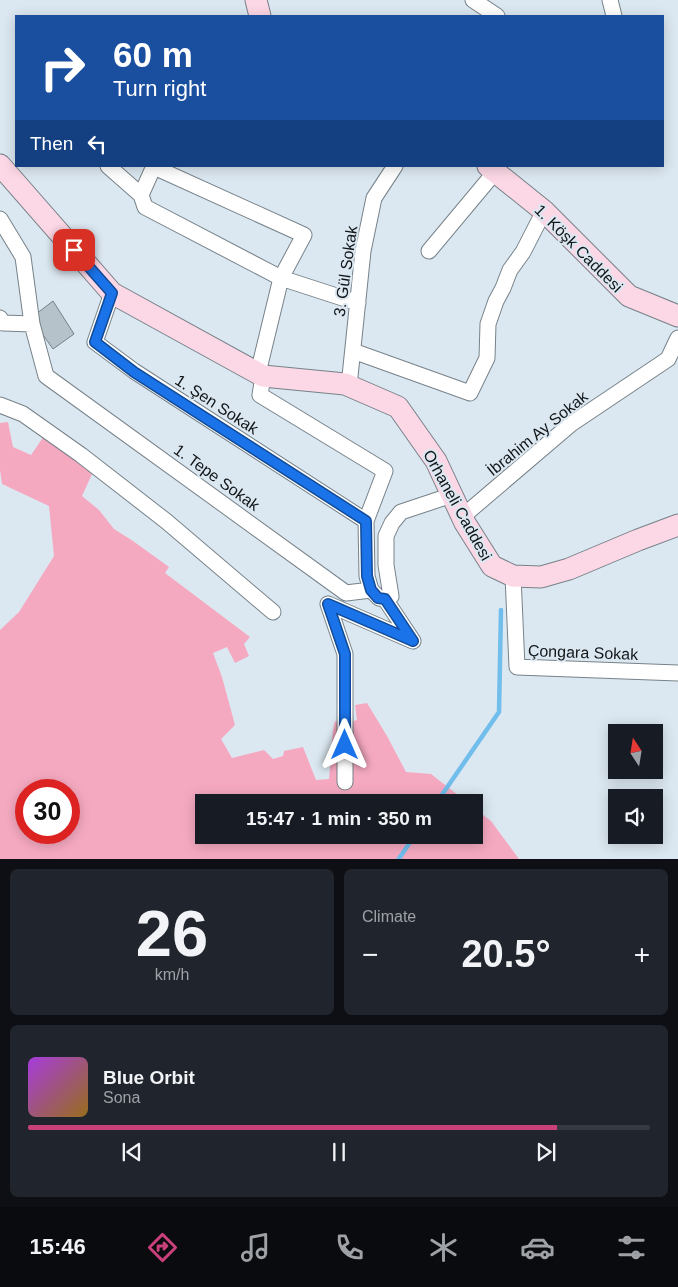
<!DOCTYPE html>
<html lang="en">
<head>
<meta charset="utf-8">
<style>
	:root { --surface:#171b24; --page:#20242c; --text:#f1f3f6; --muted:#9ea1a6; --line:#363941; --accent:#c9407a }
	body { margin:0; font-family:Arial,sans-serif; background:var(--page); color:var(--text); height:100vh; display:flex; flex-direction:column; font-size:19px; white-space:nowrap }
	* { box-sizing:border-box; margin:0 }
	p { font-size:16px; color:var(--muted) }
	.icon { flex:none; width:28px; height:28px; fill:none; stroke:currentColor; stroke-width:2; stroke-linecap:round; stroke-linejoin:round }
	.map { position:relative; height:859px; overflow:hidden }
	.drawer { display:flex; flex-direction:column; gap:10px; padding:10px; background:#0d0f14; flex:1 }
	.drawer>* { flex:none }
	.hud { position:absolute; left:15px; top:15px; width:649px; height:152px; border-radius:0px; box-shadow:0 2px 12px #0003; background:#1a4fa0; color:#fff; overflow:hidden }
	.needle { width:32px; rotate:348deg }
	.controls { position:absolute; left:608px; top:724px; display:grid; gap:10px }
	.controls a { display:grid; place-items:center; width:55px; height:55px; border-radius:0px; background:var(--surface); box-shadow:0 2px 12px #0003; font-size:25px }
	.speed { position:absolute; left:15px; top:779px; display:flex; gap:10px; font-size:25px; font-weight:700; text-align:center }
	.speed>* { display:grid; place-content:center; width:65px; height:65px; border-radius:50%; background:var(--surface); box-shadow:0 2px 12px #0003; line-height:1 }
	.speed .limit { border:8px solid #d22; background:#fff; color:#111 }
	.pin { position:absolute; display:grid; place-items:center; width:42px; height:42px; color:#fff; margin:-21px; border-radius:10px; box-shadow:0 2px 8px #0006 }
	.me { position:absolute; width:55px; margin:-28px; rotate:0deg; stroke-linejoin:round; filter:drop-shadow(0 0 4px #0008) }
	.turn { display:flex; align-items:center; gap:18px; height:105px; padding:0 15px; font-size:22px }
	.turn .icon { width:65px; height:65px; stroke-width:2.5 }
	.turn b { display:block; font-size:35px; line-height:42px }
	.then { display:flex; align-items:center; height:48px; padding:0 15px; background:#0003; gap:10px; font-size:19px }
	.big { font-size:38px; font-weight:700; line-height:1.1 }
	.drawer .tile { flex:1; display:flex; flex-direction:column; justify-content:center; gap:8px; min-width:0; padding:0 18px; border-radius:8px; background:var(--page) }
	.drawer .dial { align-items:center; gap:0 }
	.dial b { font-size:65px; line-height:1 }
	.song { display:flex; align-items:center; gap:15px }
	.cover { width:60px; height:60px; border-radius:8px; background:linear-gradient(135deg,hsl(280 70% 55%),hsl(40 70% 35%)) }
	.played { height:5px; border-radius:2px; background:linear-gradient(90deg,var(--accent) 85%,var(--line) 85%) }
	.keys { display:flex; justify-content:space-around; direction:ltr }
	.heat { display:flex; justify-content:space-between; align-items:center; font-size:28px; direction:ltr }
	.drawer .tiles { flex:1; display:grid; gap:10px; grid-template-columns:1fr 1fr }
	.tile:last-child { grid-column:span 2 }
	.trip { position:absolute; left:195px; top:794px; width:288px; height:50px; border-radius:0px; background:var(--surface); box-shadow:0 2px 12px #0003; font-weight:700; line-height:50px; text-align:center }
	.dock { display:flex; height:80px; justify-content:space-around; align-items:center; background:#090b0e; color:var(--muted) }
	.dock .icon { width:35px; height:35px }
	.dock .current { color:var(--accent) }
	.dock b { font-size:22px; color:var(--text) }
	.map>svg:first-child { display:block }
	.green { fill:#f5a9c1; fill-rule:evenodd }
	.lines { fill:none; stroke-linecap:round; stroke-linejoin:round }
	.stream { stroke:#71bdec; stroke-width:4.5 }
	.building { fill:#b6c2ca; stroke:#768188 }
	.street-casing { stroke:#778289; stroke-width:17 }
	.secondary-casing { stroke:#778289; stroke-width:23 }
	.street { stroke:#fff; stroke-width:15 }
	.secondary { stroke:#fcd7e5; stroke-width:21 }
	.route-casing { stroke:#114b97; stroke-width:12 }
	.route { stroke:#1a73e8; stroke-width:9 }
	.labels { text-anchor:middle; stroke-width:4; stroke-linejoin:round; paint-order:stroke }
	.street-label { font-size:16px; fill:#111518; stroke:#dce8f1 }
</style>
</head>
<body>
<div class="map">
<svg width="678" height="860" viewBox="0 0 678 860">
	<rect width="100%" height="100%" fill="#dce8f1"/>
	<!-- green -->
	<path class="green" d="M8 422 13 447 31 455 44 436 93 472 82 496 99 510 114 529 133 541 169 567 165 573 250 637 244 644 249 656 235 663 227 647 213 653 222 677 235 725 221 739 232 758 264 750 273 759 283 756 284 751 303 747 316 780 329 779 333 730 335 721 339 722 349 733 353 721 357 720 355 705 367 703 387 736 406 772 431 774 467 802H204V835H474V808L491 821 519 859 0 860V630L19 612 54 556 49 506 2 484 0 470V423ZM26 790H69V832H26Z"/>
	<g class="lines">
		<!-- stream -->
		<path class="stream" d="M437 802 499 712 501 610
			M398 860 415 835"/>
	</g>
	<!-- building -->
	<path class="building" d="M53 301 74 334 53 349 41 332 36 314Z"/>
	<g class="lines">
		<defs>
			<path id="street" d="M473 0 497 16
				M610 0 614 16
				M108 166 141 195 145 207 281 278 358 303
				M154 167 304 235 281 278 258 373
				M141 195 154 166
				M0 219 23 257 32 324 46 376 346 593 371 590
				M429 251 495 172
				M112 293 95 342 134 371 366 521
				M0 318 3 323 32 324
				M353 351 470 393 487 358 488 324 496 301 503 288 510 270 523 252 544 211
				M263 376 260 395 385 471 366 521 367 576 371 590 379 598 385 599 391 596 386 565V536L392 523 401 512 452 495
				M349 386 363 251 374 198 395 166
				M0 405 23 414 81 455 166 521 273 612
				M462 517 571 424 668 359 678 338
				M513 576 517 667 678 673
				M385 599 413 641
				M328 604 345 654V782
				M328 604 413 641"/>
			<path id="secondary" d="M256 0 260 16
				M0 165 112 293 263 376 345 384 398 407 436 461 465 523 492 566 513 576 541 577 569 569 638 540 678 525
				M488 166 544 211 629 296 678 316"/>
		</defs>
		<!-- street casing -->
		<use href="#street" class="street-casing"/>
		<!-- secondary casing -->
		<use href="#secondary" class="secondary-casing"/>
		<!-- street -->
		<use href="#street" class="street"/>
		<!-- secondary -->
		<use href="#secondary" class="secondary"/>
	</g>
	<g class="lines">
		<defs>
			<path id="route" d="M74 250 112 293 95 342 134 372 366 521 367 576 371 590 378 598 385 599 413 641 328 604 345 654V745"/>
		</defs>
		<!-- route casing -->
		<use href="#route" class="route-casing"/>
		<!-- route -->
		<use href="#route" class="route"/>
	</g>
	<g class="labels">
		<!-- street labels -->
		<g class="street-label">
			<text transform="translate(579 248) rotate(45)" y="6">1. Köşk Caddesi</text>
			<text transform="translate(345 271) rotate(-82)" y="6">3. Gül Sokak</text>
			<text transform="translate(217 404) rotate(33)" y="6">1. Şen Sokak</text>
			<text transform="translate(537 433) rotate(-39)" y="6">İbrahim Ay Sokak</text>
			<text transform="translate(217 477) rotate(36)" y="6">1. Tepe Sokak</text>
			<text transform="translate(458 505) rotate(61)" y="6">Orhaneli Caddesi</text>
			<text transform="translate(583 652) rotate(2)" y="6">Çongara Sokak</text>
		</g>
	</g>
</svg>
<div class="controls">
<a><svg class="needle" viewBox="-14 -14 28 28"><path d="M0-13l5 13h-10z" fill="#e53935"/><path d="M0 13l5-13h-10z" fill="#9ea1a6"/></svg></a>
<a><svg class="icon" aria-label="sound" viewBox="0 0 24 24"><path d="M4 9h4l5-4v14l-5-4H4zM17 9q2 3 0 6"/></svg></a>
</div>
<div class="speed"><div class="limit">30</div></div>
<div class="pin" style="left:74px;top:250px;background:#d93025"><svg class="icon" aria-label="arrive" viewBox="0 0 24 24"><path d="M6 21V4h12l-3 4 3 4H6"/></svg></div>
<svg class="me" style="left:345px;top:745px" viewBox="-20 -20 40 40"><path d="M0-17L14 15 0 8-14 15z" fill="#1a73e8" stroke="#fff" stroke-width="4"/></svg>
<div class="trip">15:47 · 1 min · 350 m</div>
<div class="hud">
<div class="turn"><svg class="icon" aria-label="right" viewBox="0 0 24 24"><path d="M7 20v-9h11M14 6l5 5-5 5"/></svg><div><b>60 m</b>Turn right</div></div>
<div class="then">Then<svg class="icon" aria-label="left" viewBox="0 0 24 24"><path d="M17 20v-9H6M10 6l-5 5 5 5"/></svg></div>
</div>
</div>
<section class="drawer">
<div class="tiles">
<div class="tile dial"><b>26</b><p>km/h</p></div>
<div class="tile"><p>Climate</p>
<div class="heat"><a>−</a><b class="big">20.5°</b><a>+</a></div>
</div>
<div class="tile">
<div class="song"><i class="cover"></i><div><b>Blue Orbit</b><p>Sona</p></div></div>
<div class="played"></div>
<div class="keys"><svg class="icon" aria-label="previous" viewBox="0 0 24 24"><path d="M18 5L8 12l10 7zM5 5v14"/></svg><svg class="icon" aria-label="pause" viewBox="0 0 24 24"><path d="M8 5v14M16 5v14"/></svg><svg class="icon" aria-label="next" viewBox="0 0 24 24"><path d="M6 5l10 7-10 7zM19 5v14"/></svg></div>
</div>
</div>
</section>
<nav class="dock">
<b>15:46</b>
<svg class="icon current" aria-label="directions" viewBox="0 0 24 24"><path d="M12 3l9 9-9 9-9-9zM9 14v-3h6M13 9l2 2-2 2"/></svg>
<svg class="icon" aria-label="music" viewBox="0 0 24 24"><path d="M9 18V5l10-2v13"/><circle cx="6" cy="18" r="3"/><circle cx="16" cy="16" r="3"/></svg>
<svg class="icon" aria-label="phone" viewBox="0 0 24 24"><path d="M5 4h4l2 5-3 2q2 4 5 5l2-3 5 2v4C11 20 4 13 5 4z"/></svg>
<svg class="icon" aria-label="climate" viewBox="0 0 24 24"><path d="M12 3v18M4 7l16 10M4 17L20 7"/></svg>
<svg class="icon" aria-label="car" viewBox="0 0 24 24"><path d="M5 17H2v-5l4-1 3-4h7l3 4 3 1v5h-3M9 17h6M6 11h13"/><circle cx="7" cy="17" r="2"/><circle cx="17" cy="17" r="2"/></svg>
<svg class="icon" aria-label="filters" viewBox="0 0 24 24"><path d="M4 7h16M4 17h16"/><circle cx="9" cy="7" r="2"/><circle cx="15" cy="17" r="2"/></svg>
</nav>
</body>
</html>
